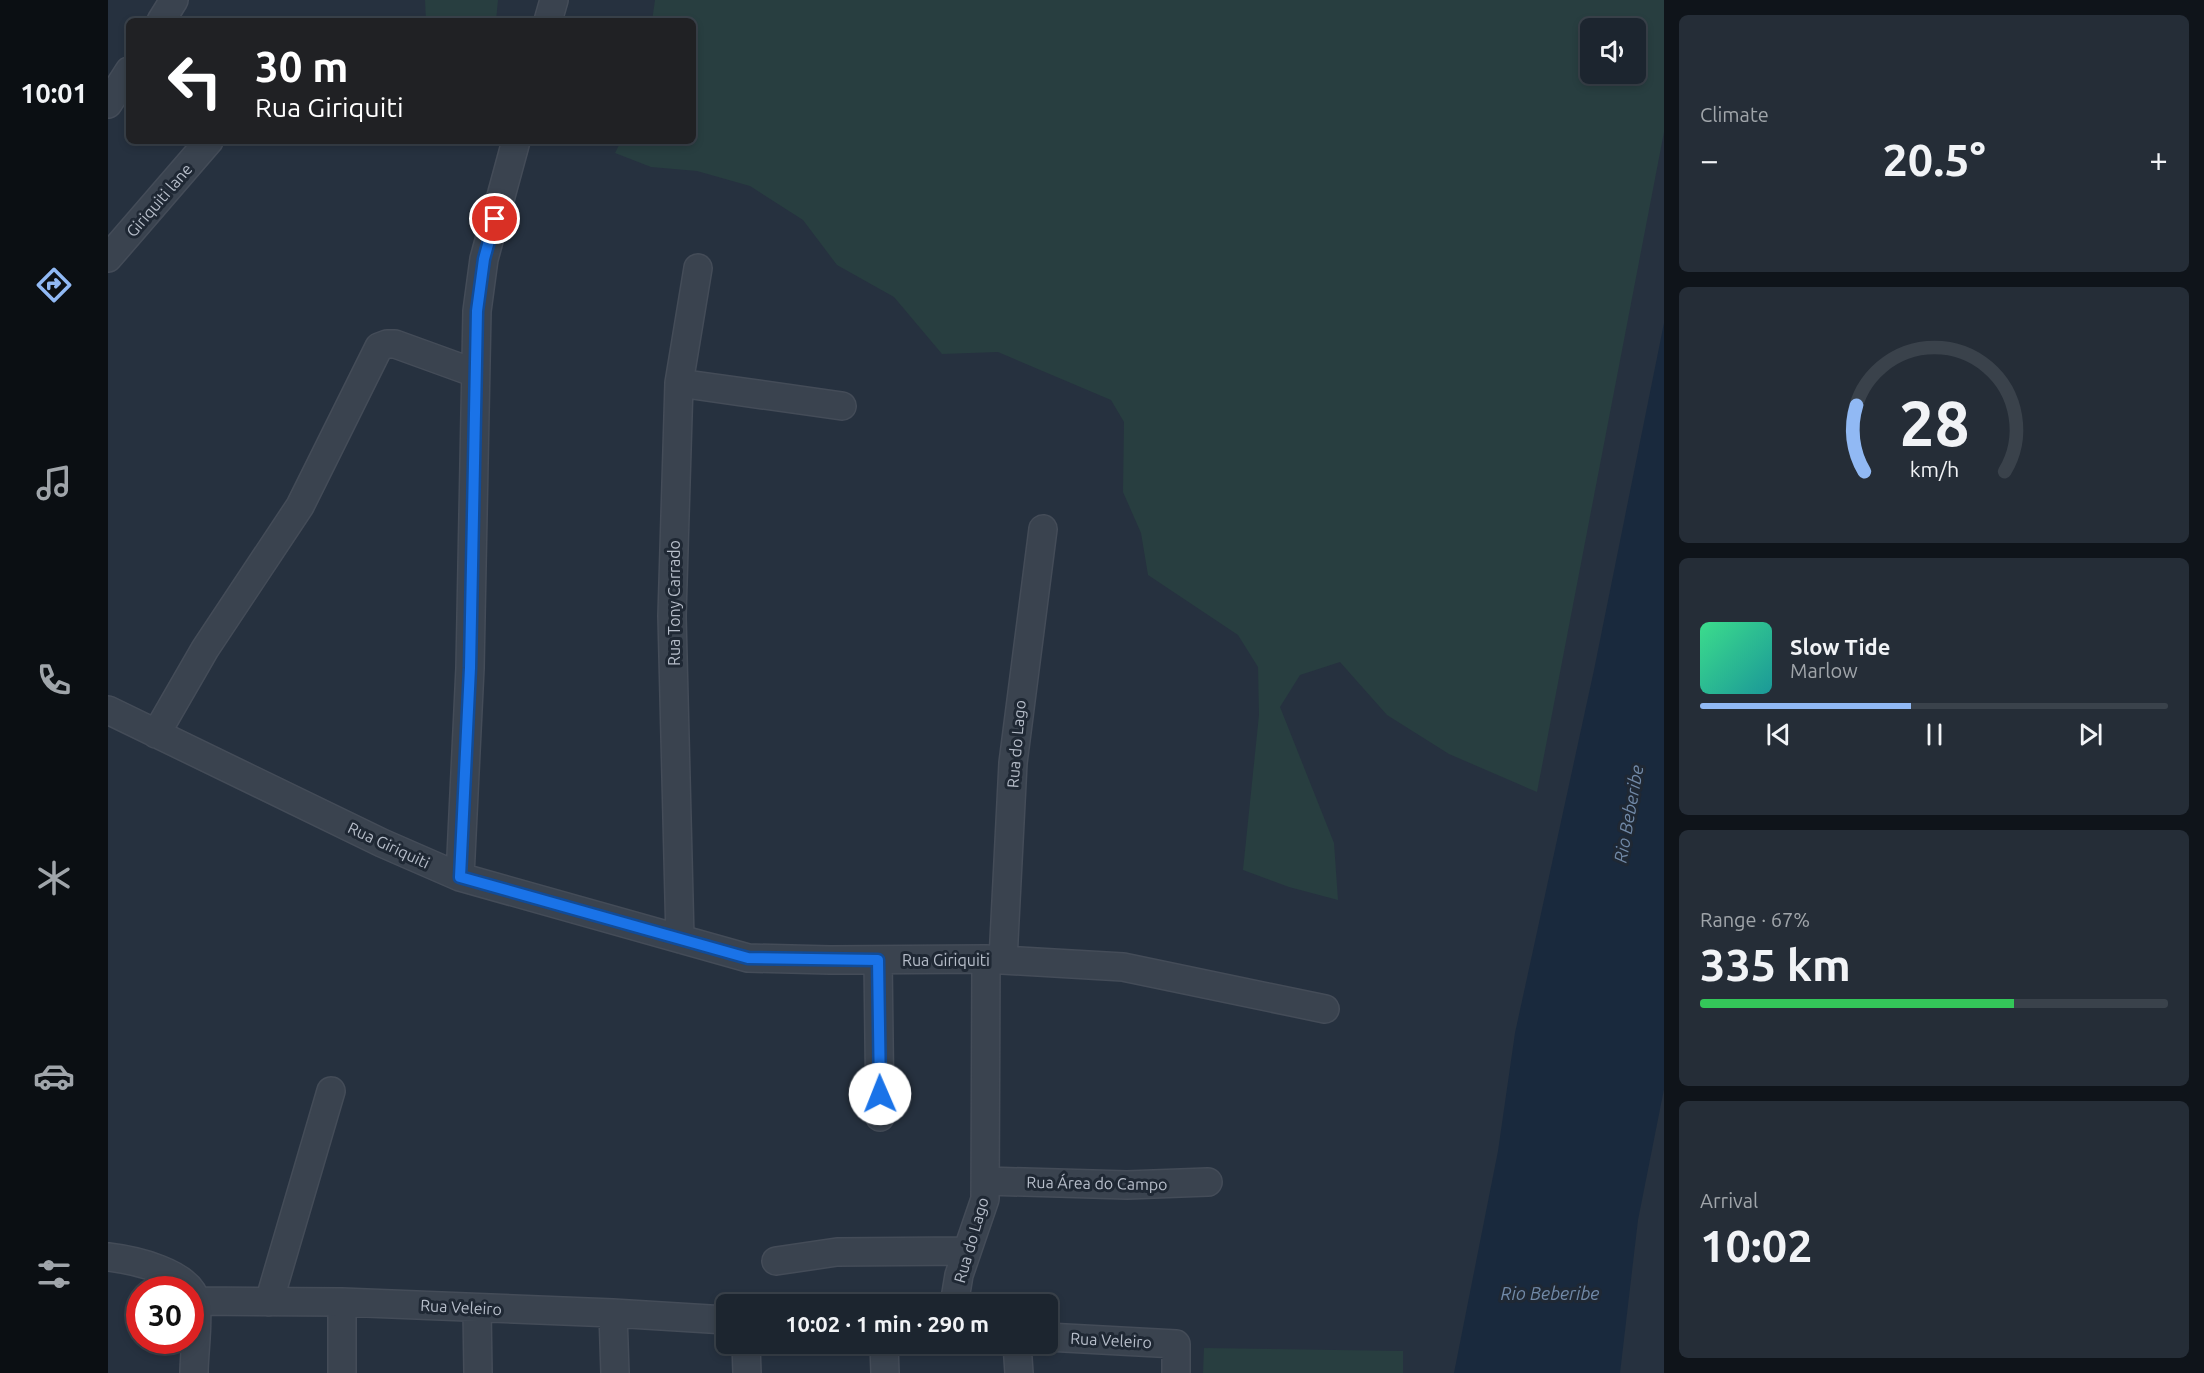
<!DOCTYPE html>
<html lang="en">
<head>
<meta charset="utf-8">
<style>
	:root { --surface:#1c252f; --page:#252d37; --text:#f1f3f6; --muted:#a0a5aa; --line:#3a424b; --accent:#91b9f4 }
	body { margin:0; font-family:Ubuntu,sans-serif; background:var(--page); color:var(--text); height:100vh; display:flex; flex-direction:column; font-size:22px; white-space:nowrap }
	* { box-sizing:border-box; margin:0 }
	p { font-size:20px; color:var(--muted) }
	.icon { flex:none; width:33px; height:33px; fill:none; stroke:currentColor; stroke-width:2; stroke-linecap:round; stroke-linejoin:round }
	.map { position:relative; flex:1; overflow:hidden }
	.drawer { display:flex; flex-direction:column; gap:15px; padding:15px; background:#0f141a; width:540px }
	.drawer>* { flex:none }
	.hud { position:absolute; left:18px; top:18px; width:570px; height:126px; border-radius:9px; box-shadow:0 3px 9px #0003,0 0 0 2px var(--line); background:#202124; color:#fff; overflow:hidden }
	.buttons { position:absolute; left:1472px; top:18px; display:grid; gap:12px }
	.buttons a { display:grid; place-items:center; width:66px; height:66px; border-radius:9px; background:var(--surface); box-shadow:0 3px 9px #0003,0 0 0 2px var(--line); font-size:30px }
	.speed { position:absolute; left:18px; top:1276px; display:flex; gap:12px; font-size:30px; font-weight:700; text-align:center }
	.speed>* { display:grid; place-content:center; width:78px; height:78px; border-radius:50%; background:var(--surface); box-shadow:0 3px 9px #0003,0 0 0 2px var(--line); line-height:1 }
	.speed .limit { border:9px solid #d22; background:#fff; color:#111 }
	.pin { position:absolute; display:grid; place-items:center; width:51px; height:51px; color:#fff; margin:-26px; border:3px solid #fff; border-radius:50%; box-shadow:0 2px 6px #0007 }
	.me { position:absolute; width:66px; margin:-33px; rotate:359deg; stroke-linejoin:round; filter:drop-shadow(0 0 4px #0008) }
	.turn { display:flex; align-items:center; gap:21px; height:126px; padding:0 30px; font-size:27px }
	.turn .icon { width:78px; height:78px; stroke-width:2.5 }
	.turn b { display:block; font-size:42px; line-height:51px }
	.big { font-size:45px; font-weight:700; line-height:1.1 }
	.drawer .card { flex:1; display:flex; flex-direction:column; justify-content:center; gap:9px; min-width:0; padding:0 21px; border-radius:9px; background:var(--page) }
	.drawer .dial { align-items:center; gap:0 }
	.dial svg { height:156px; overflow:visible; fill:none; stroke:var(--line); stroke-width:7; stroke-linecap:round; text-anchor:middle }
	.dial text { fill:var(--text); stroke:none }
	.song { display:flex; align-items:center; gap:18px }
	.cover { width:72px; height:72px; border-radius:9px; background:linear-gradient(135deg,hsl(150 70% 55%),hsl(180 70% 35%)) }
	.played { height:6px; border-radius:3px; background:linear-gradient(90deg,var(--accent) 45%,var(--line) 45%) }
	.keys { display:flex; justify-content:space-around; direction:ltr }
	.heat { display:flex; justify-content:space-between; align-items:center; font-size:33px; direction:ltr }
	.charge { height:9px; border-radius:4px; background:linear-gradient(90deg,#34c759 67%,var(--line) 0) }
	.trip { position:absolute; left:608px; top:1294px; width:342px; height:60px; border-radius:9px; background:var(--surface); box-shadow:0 3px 9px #0003,0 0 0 2px var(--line); font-weight:700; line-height:60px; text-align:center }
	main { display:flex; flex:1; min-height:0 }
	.tabs { display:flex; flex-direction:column; width:108px; justify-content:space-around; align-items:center; background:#0b0f13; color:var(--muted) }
	.tabs .icon { width:42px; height:42px }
	.tabs .active { color:var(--accent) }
	.tabs b { font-size:27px; color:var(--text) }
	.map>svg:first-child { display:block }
	.green { fill:#283e40; fill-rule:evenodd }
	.water { fill:#19293d }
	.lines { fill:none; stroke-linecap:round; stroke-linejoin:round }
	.minor-casing { stroke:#444c58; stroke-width:30 }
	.minor { stroke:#3a434f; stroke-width:27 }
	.route-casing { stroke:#114b97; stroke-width:15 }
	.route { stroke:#1a73e8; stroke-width:10 }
	.labels { text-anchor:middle; stroke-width:6; stroke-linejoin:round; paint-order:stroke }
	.street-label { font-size:16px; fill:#b7beca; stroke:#1f2834 }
	.water-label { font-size:18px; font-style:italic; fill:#7189a7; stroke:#1f2834 }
</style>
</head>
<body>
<main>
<nav class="tabs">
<b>10:01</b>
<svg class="icon active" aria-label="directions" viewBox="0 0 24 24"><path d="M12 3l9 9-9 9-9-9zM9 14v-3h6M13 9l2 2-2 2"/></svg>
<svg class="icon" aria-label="music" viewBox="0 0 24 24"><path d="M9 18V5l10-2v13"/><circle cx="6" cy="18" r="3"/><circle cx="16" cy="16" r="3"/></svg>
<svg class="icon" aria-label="phone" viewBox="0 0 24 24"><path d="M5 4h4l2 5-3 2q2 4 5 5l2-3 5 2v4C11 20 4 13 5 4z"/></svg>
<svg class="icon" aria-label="climate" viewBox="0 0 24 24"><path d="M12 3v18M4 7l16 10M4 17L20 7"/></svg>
<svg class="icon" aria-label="car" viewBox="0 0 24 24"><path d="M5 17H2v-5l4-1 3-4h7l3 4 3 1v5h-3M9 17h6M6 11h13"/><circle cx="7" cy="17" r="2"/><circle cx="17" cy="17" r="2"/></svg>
<svg class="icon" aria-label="filters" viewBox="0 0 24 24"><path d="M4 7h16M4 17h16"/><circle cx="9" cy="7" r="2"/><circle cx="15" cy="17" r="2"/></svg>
</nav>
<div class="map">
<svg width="1556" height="1373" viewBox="0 0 1556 1373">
	<rect width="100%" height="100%" fill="#26313f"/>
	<!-- green -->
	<path class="green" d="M317 0H390L388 21H318Z
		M547 0H1556V132L1429 792 1341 754 1279 715 1232 662 1192 675 1172 707 1226 843 1230 900 1181 887 1135 870 1151 715 1150 667 1130 635 1040 575 1033 533 1015 492 1016 422 1003 400 890 352 834 354 786 297 729 265 695 220 642 186 589 171 543 167 507 153 513 141H585V21H544ZM1527 28V74H1482V28Z
		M1096 1348 1295 1351V1373H1095Z"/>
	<!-- water -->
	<path class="water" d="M1556 323V1089L1530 1220 1512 1373H1346L1390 1151 1407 1033 1486 670Z"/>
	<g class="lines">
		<defs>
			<path id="minor" d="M53 21 66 0
				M440 21 446 0
				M0 104 21 71
				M0 258 101 141
				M571 383 734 406
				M0 710 274 843 352 877 640 958 722 960 878 959 1015 967 1217 1009
				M48 734 97 649 192 506 271 347 279 344H287L367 373
				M352 877 362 668 369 311 376 259 408 141
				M572 939 564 616 571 383 590 268
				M770 960 772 1117
				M895 960 905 763 935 529
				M878 1181 1019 1185 1100 1182
				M0 1257C25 1260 83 1272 88 1302 91 1320 86 1354 86 1373
				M668 1261 729 1252 859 1251
				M88 1301 234 1302 505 1313 618 1320
				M161 1302 223 1091
				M234 1302V1373
				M846 1305 851 1275 877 1199 878 959
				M369 1309 370 1373
				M505 1313 507 1373
				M939 1337 1068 1344V1373
				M638 1344 639 1373
				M776 1344 777 1373
				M909 1344 911 1373"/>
		</defs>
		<!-- minor casing -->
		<use href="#minor" class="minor-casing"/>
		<!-- minor -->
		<use href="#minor" class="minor"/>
	</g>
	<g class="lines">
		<defs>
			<path id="route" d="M387 219 376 259 369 311 362 668 352 877 640 958 770 960 772 1094"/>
		</defs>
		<!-- route casing -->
		<use href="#route" class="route-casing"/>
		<!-- route -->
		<use href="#route" class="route"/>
	</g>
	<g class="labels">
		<!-- street labels -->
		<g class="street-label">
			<text transform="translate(51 200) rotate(-49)" y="6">Giriquiti lane</text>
			<text transform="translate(566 603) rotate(-90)" y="6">Rua Tony Carrado</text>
			<text transform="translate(908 744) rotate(-85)" y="6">Rua do Lago</text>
			<text transform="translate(281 845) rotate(25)" y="6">Rua Giriquiti</text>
			<text x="838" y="966">Rua Giriquiti</text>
			<text transform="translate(989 1183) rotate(1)" y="6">Rua Área do Campo</text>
			<text transform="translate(863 1240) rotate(-74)" y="6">Rua do Lago</text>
			<text transform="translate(353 1307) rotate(3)" y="6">Rua Veleiro</text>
			<text transform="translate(1003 1340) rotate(3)" y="6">Rua Veleiro</text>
		</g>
		<!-- water labels -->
		<g class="water-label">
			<text transform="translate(1521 814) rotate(-80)" y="6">Rio Beberibe</text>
			<text x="1442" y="1300">Rio Beberibe</text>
		</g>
	</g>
</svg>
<div class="buttons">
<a><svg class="icon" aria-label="sound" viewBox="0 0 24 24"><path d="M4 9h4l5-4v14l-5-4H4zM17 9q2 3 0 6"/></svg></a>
</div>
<div class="speed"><div class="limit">30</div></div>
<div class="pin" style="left:387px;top:219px;background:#d93025"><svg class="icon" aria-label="arrive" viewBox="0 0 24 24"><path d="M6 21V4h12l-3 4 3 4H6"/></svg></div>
<svg class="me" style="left:772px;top:1094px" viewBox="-20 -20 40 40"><circle r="19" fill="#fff"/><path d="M0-13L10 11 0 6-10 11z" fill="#1a73e8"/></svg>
<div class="trip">10:02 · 1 min · 290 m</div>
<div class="hud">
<div class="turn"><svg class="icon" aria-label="left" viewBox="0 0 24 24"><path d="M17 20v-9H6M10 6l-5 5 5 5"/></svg><div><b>30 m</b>Rua Giriquiti</div></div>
</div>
</div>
<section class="drawer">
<div class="card"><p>Climate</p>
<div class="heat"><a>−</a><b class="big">20.5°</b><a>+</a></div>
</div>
<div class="card dial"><svg viewBox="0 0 100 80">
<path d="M14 69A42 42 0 1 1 86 69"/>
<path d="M14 69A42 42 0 0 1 10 35" stroke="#91b9f4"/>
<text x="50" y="56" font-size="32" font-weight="700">28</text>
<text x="50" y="72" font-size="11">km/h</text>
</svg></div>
<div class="card">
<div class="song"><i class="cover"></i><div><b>Slow Tide</b><p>Marlow</p></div></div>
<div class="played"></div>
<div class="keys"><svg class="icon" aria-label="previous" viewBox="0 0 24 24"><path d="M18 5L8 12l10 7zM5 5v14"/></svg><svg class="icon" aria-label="pause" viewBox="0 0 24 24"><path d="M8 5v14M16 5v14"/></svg><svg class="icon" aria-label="next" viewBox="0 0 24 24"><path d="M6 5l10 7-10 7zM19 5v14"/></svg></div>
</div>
<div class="card"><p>Range · 67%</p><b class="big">335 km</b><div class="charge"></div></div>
<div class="card"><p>Arrival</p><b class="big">10:02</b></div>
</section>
</main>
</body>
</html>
